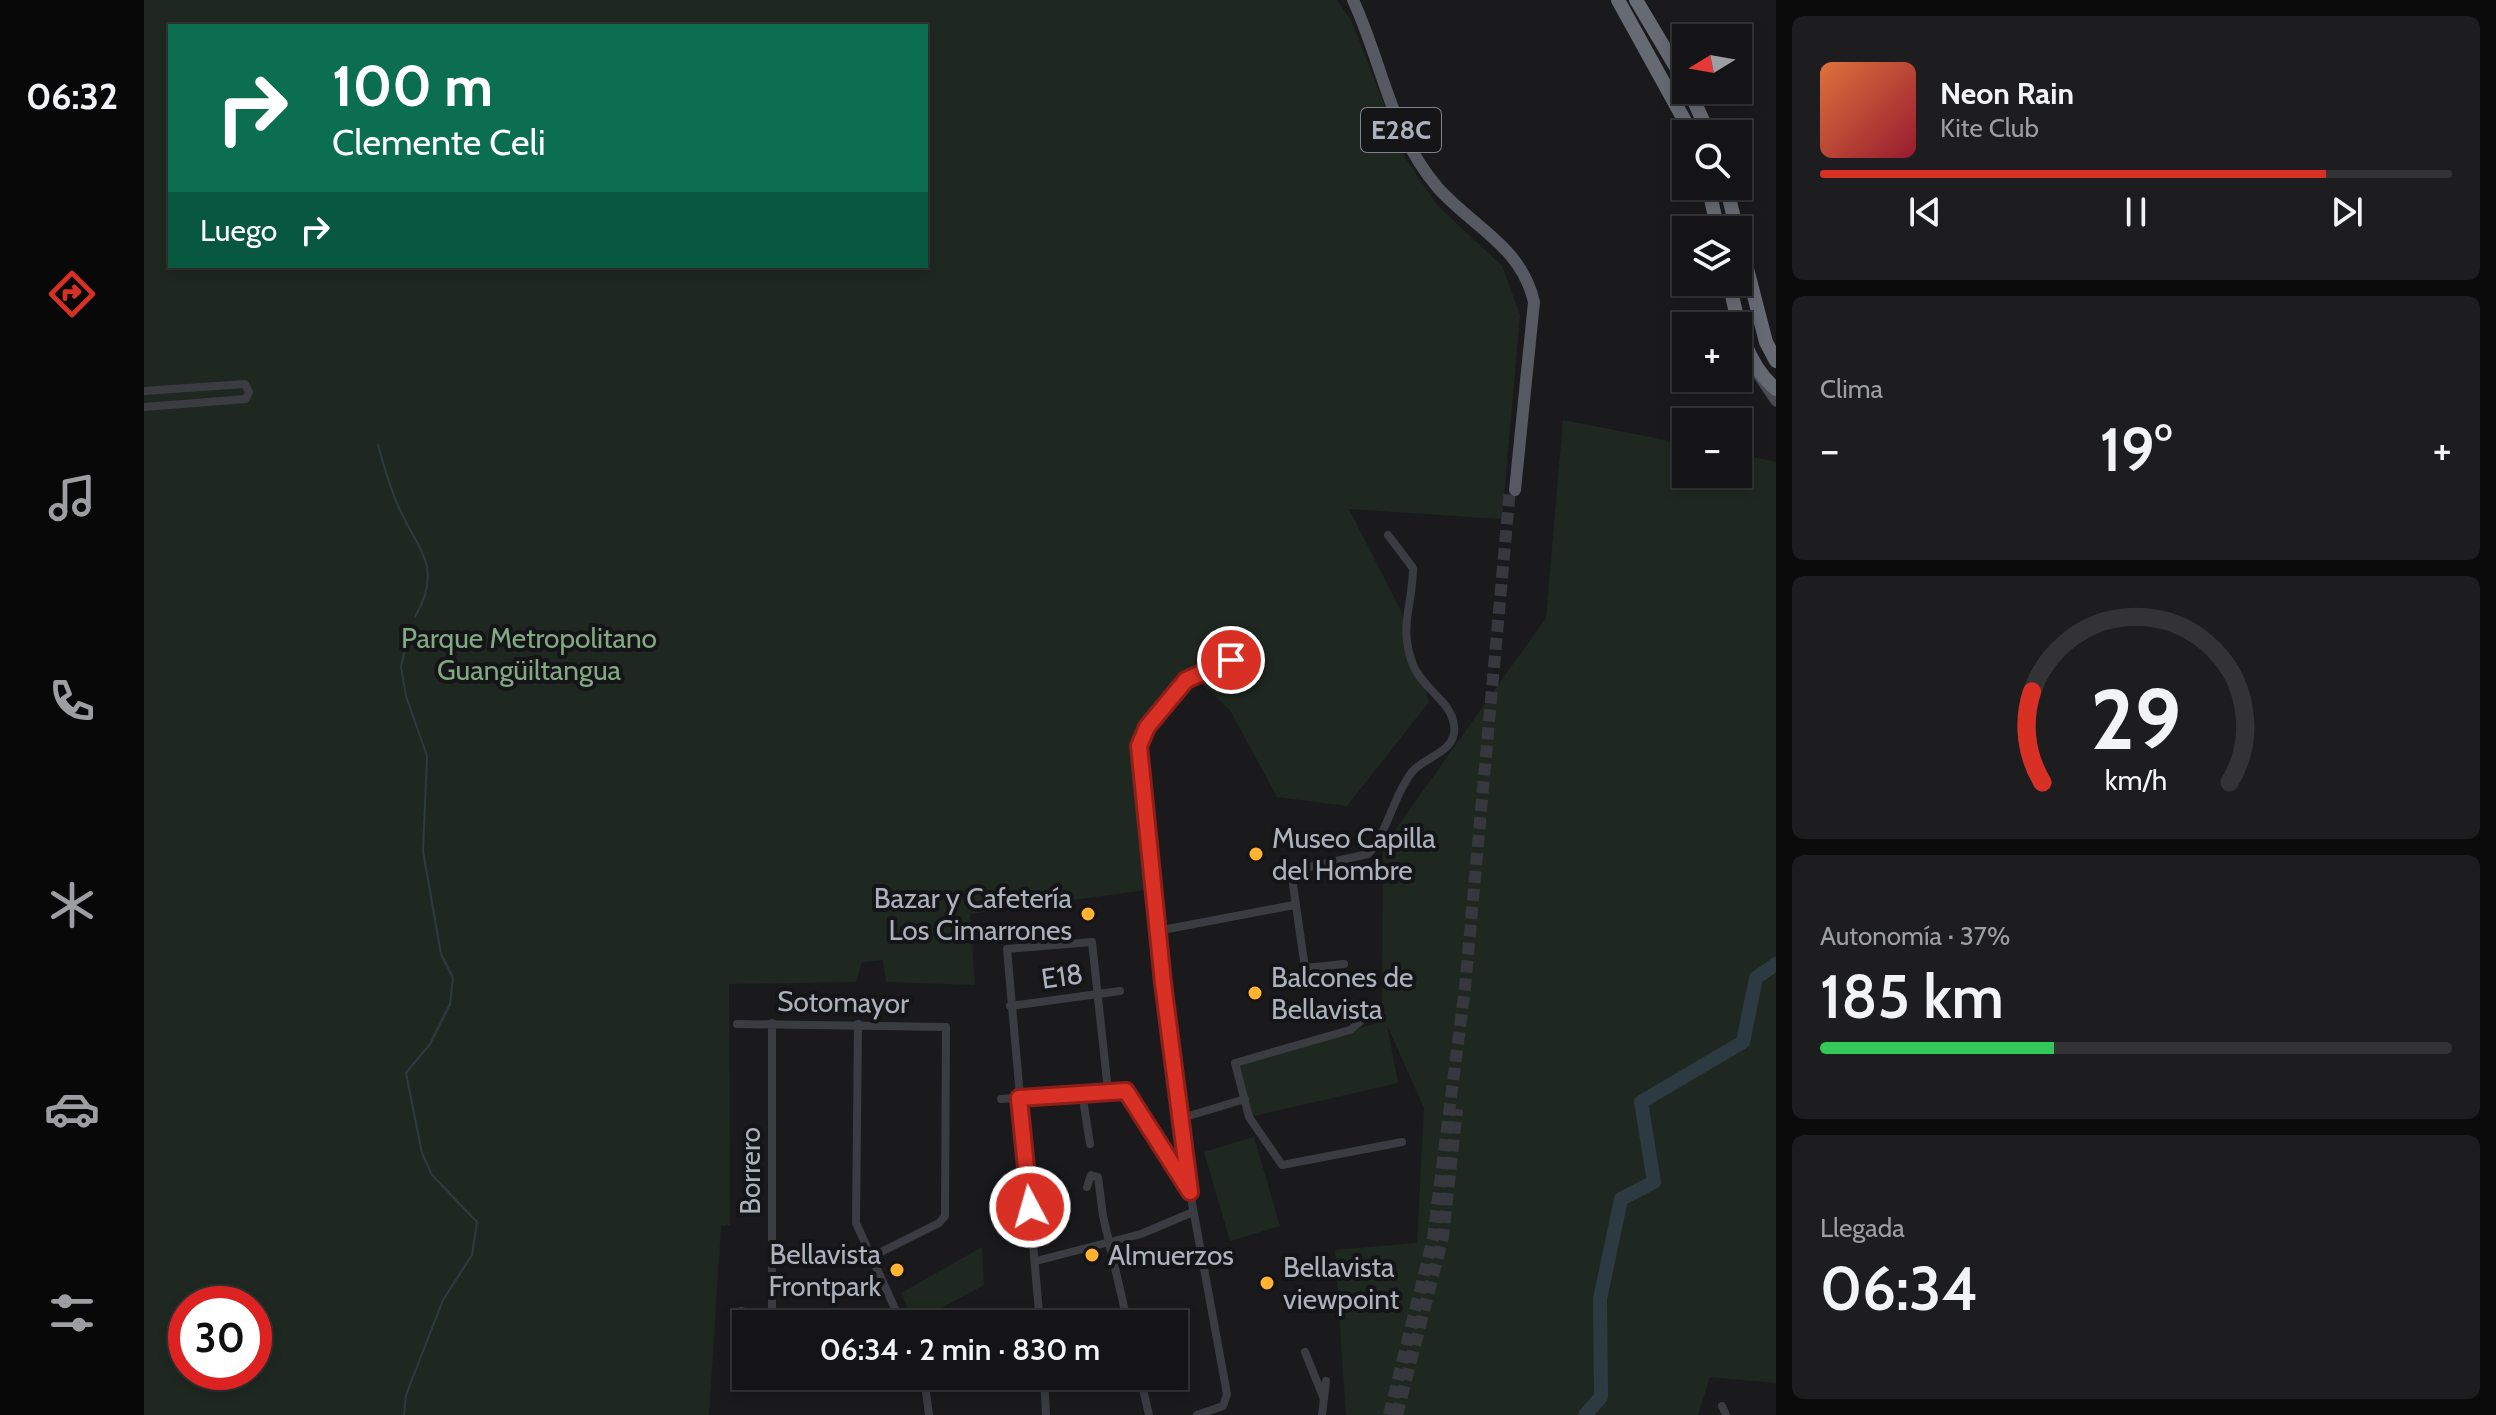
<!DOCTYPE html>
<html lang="es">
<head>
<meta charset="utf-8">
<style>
	:root { --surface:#141416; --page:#1d1d1f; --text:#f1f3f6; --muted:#9d9ea1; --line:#333335; --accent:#d93025 }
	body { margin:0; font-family:Cabin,sans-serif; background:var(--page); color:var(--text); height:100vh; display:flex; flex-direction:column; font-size:30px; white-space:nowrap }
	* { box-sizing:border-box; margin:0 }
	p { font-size:26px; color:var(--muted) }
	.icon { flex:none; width:44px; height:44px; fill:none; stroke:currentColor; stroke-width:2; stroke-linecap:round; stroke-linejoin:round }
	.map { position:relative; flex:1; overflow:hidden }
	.side { display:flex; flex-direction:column; gap:16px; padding:16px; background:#0b0b0c; width:720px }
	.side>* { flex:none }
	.top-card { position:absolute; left:24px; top:24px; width:760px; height:244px; border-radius:0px; box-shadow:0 4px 12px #0003,0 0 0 2px var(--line); background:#0b6e4f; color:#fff; overflow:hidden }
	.needle { width:52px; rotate:259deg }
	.buttons { position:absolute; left:1528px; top:24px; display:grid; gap:16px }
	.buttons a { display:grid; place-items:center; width:80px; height:80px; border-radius:0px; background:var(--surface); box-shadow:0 4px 12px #0003,0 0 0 2px var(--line); font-size:40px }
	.speed { position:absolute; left:24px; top:1286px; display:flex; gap:16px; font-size:40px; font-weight:700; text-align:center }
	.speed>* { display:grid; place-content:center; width:104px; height:104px; border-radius:50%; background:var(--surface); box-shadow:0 4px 12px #0003,0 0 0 2px var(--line); line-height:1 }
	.speed .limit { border:12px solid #d22; background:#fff; color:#111 }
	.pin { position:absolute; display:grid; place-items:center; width:68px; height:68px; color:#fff; margin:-34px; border:4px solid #fff; border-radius:50%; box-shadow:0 2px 8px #0007 }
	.me { position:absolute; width:88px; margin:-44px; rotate:354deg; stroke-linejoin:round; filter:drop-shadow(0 0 6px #0008) }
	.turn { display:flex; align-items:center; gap:28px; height:168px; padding:0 32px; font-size:36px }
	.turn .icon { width:104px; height:104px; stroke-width:2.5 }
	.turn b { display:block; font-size:56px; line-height:68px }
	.then { display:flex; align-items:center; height:76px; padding:0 32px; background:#0003; gap:16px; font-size:30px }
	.big { font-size:60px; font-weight:600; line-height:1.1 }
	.side .widget { flex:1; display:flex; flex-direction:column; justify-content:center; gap:12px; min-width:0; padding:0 28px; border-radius:12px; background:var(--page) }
	.side .dial { align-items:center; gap:0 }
	.dial svg { height:208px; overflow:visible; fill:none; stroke:var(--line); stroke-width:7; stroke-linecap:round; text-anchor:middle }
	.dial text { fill:var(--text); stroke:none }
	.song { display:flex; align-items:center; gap:24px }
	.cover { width:96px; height:96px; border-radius:12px; background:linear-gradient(135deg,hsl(20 70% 55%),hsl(350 70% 35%)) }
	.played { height:8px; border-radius:4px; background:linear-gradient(90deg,var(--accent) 80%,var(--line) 80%) }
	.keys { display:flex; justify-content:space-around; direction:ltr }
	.heat { display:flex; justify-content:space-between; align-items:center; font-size:44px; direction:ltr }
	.charge { height:12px; border-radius:6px; background:linear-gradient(90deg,#34c759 37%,var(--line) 0) }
	.trip { position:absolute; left:588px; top:1310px; width:456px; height:80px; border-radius:0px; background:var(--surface); box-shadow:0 4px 12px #0003,0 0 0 2px var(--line); font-weight:600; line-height:80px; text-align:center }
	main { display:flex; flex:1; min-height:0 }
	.tab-bar { display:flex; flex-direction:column; width:144px; justify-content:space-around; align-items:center; background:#080809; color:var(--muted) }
	.tab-bar .icon { width:56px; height:56px }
	.tab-bar .on { color:var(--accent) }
	.tab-bar b { font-size:36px; color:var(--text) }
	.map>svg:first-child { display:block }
	.green { fill:#1f2820; fill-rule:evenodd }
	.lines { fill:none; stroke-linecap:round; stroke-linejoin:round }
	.stream { stroke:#2e3a42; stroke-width:2 }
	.river { stroke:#2e3a42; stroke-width:14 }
	.primary-tunnel { stroke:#37383d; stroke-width:12; stroke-dasharray:12 6; stroke-linecap:butt }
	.street { stroke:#3a3c42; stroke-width:8 }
	.secondary { stroke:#484b52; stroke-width:11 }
	.primary { stroke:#565961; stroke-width:12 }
	.highway { stroke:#666a73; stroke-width:14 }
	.route-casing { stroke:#8d1f18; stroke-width:20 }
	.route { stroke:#d93025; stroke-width:14 }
	.poi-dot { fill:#ffb32f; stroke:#151518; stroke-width:3 }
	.labels { text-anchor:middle; stroke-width:8; stroke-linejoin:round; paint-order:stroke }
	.shield { fill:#151518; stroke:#7e828c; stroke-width:2 }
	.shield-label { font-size:26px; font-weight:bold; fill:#abb1bd }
	.park-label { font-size:28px; fill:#81a982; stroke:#151518 }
	.poi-label { font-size:28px; fill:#abb1bd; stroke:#151518; text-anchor:start }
	.street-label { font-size:28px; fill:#abb1bd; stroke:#151518 }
</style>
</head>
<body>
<main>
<nav class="tab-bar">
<b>06:32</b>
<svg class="icon on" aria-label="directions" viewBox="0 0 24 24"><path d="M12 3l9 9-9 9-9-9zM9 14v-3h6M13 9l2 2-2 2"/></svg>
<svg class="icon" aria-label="music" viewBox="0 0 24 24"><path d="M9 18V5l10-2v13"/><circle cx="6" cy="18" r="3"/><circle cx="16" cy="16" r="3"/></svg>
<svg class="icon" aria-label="phone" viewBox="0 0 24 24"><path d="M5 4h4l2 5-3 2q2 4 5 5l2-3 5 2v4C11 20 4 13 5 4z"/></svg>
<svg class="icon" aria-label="climate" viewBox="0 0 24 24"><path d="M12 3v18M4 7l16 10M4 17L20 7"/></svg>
<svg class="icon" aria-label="car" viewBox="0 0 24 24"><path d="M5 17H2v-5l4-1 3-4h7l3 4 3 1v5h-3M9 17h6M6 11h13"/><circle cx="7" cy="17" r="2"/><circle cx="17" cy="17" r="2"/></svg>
<svg class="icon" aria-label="filters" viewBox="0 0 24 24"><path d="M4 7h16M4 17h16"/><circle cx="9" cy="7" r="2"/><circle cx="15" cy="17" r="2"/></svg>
</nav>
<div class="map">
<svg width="1632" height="1415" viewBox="0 0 1632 1415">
	<rect width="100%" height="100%" fill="#1a1a1d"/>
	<!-- green -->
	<path class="green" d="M0 0H1193L1208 22 1260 156 1293 205 1358 266 1376 315 1358 519 1205 509 1257 611 1285 702 1203 806 1133 797 1086 710 1041 669 990 741 1002 890 826 914 831 985 742 982 739 960 718 962 712 982 585 984 586 1225 577 1226 565 1415H0ZM26 26H782V266H26ZM42 1304H110V1372H42Z
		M1419 420 1542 444V474H1594V454L1632 462V1383L1566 1377 1554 1415H1202L1191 1250 1273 1243 1280 1108 1243 1025 1254 1083 1105 1117 1092 1062 1241 1021 1238 1013 1239 847 1402 618Z
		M1110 1137 1136 1226 1086 1241 1060 1152Z
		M838 1247 840 1285 770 1323 757 1293Z"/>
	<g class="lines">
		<!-- stream -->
		<path class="stream" d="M234 445C240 467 246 489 256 510 276 553 299 568 271 617
			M260 1415 262 1395 299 1300 328 1255 333 1222 288 1175 278 1153 262 1073 286 1044 306 1004 309 978 297 954 279 851 283 756 262 696 257 667 266 627"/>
		<!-- river -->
		<path class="river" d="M1441 1415 1457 1397 1456 1299 1477 1199 1510 1182 1497 1102 1599 1042 1612 978 1632 964"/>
		<!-- primary-tunnel -->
		<path class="primary-tunnel" d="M1245 1415 1289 1238 1321 988 1366 489
			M1253 1415 1299 1237 1313 1109"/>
		<!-- street -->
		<path class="street" d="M0 391 101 384 105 392 102 399 0 407
			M1013 931 1150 905
			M1200 964 1161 968 1147 871 1224 854C1244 832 1249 796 1268 772 1281 756 1314 752 1310 725 1307 701 1278 688 1269 665 1254 626 1269 605 1269 568L1244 535
			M866 1006 976 991
			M1216 1022 1206 1030 1091 1063 1105 1117 1138 1165 1258 1142
			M628 1023V1318
			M593 1024 802 1027 801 1216 795 1223 725 1258
			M714 1024 712 1223 758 1324
			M938 1093 946 1144
			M857 1099 982 1091 1043 1187
			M1038 1118 1101 1099
			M943 1187 947 1175 954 1177 959 1216 984 1324
			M892 1261 997 1234 1049 1212
			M597 1311 648 1324
			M744 1324 755 1318
			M896 1324 863 949 948 942 964 1091
			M1161 1352 1180 1399
			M780 1376 785 1415
			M900 1376 902 1415
			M996 1376 1005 1415
			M1578 1406 1582 1415
			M1053 1415 1079 1406 1083 1394 1046 1192 1019 983 995 746 1003 727 1042 680 1087 660
			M1178 1415 1182 1381"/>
		<!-- secondary -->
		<path class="secondary" d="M1615 376 1632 401"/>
		<!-- primary -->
		<path class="primary" d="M1209 0C1238 62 1247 134 1294 188 1330 228 1377 246 1390 302L1371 490"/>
		<!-- highway -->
		<path class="highway" d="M1474 0 1548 134
			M1492 0 1542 84
			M1545 90 1565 134
			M1564 186 1574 230
			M1582 186 1593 230
			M1594 234 1622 342 1632 361
			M1585 282C1594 321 1600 363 1632 389"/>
	</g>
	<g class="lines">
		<defs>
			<path id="route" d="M886 1207 875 1098 982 1091 1046 1192 1019 983 995 746 1003 727 1042 680 1087 660"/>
		</defs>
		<!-- route casing -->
		<use href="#route" class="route-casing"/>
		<!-- route -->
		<use href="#route" class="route"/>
	</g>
	<!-- markers -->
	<g class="poi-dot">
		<circle cx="1112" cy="854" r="8"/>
		<circle cx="944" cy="914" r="8"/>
		<circle cx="1111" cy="993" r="8"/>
		<circle cx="948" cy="1255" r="8"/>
		<circle cx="753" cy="1270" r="8"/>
		<circle cx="1123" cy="1283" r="8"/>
	</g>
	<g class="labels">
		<!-- shield labels -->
		<rect class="shield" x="1217" y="108" width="80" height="44" rx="6"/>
		<g class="shield-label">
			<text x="1257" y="139">E28C</text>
		</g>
		<!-- park labels -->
		<g class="park-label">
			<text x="385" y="648">Parque Metropolitano<tspan x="385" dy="32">Guangüiltangua</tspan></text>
		</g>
		<!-- poi labels -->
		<g class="poi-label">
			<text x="1128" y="848">Museo Capilla<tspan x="1128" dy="32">del Hombre</tspan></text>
			<text x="928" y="908" text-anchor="end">Bazar y Cafetería<tspan x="928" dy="32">Los Cimarrones</tspan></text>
			<text x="1127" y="987">Balcones de<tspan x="1127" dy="32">Bellavista</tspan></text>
			<text x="737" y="1264" text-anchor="end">Bellavista<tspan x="737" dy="32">Frontpark</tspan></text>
			<text x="964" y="1265">Almuerzos</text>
			<text x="1139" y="1277">Bellavista<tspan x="1139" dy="32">viewpoint</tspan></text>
		</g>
		<!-- street labels -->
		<g class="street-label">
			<text transform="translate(918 976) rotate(-8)" y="10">E18</text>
			<text transform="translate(699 1002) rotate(1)" y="10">Sotomayor</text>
			<text transform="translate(606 1171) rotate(-90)" y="10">Borrero</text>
		</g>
	</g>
</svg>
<div class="buttons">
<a><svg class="needle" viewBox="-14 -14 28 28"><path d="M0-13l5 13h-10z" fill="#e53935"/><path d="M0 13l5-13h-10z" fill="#9d9ea1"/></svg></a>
<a><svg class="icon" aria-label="search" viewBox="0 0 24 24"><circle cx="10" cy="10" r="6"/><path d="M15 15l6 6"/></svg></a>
<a><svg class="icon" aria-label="layers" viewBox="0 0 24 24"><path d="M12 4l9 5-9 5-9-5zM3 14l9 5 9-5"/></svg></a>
<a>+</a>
<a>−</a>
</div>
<div class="speed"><div class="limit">30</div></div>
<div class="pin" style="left:1087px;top:660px;background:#d93025"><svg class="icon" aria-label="arrive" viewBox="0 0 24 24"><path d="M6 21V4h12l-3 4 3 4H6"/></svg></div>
<svg class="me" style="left:886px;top:1207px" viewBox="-20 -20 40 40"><circle r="17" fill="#d93025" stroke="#fff" stroke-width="3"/><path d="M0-11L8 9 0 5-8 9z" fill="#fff"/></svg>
<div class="trip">06:34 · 2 min · 830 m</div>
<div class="top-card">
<div class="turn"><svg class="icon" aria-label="right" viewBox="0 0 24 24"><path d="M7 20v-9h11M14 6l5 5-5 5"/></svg><div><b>100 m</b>Clemente Celi</div></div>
<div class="then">Luego<svg class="icon" aria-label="right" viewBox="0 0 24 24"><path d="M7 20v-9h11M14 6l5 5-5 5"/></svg></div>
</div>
</div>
<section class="side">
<div class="widget">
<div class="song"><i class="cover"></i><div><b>Neon Rain</b><p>Kite Club</p></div></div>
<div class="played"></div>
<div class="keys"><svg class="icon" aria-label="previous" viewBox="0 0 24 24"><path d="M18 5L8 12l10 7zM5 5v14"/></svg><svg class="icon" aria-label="pause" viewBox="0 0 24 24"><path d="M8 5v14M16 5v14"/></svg><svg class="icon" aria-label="next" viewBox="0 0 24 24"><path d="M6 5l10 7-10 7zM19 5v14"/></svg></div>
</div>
<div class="widget"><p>Clima</p>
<div class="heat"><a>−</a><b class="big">19°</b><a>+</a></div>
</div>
<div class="widget dial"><svg viewBox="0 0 100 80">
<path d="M14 69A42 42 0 1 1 86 69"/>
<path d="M14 69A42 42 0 0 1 10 34" stroke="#d93025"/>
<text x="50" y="56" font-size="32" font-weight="700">29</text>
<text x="50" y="72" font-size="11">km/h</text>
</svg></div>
<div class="widget"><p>Autonomía · 37%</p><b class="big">185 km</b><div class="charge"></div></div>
<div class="widget"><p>Llegada</p><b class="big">06:34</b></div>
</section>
</main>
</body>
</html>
